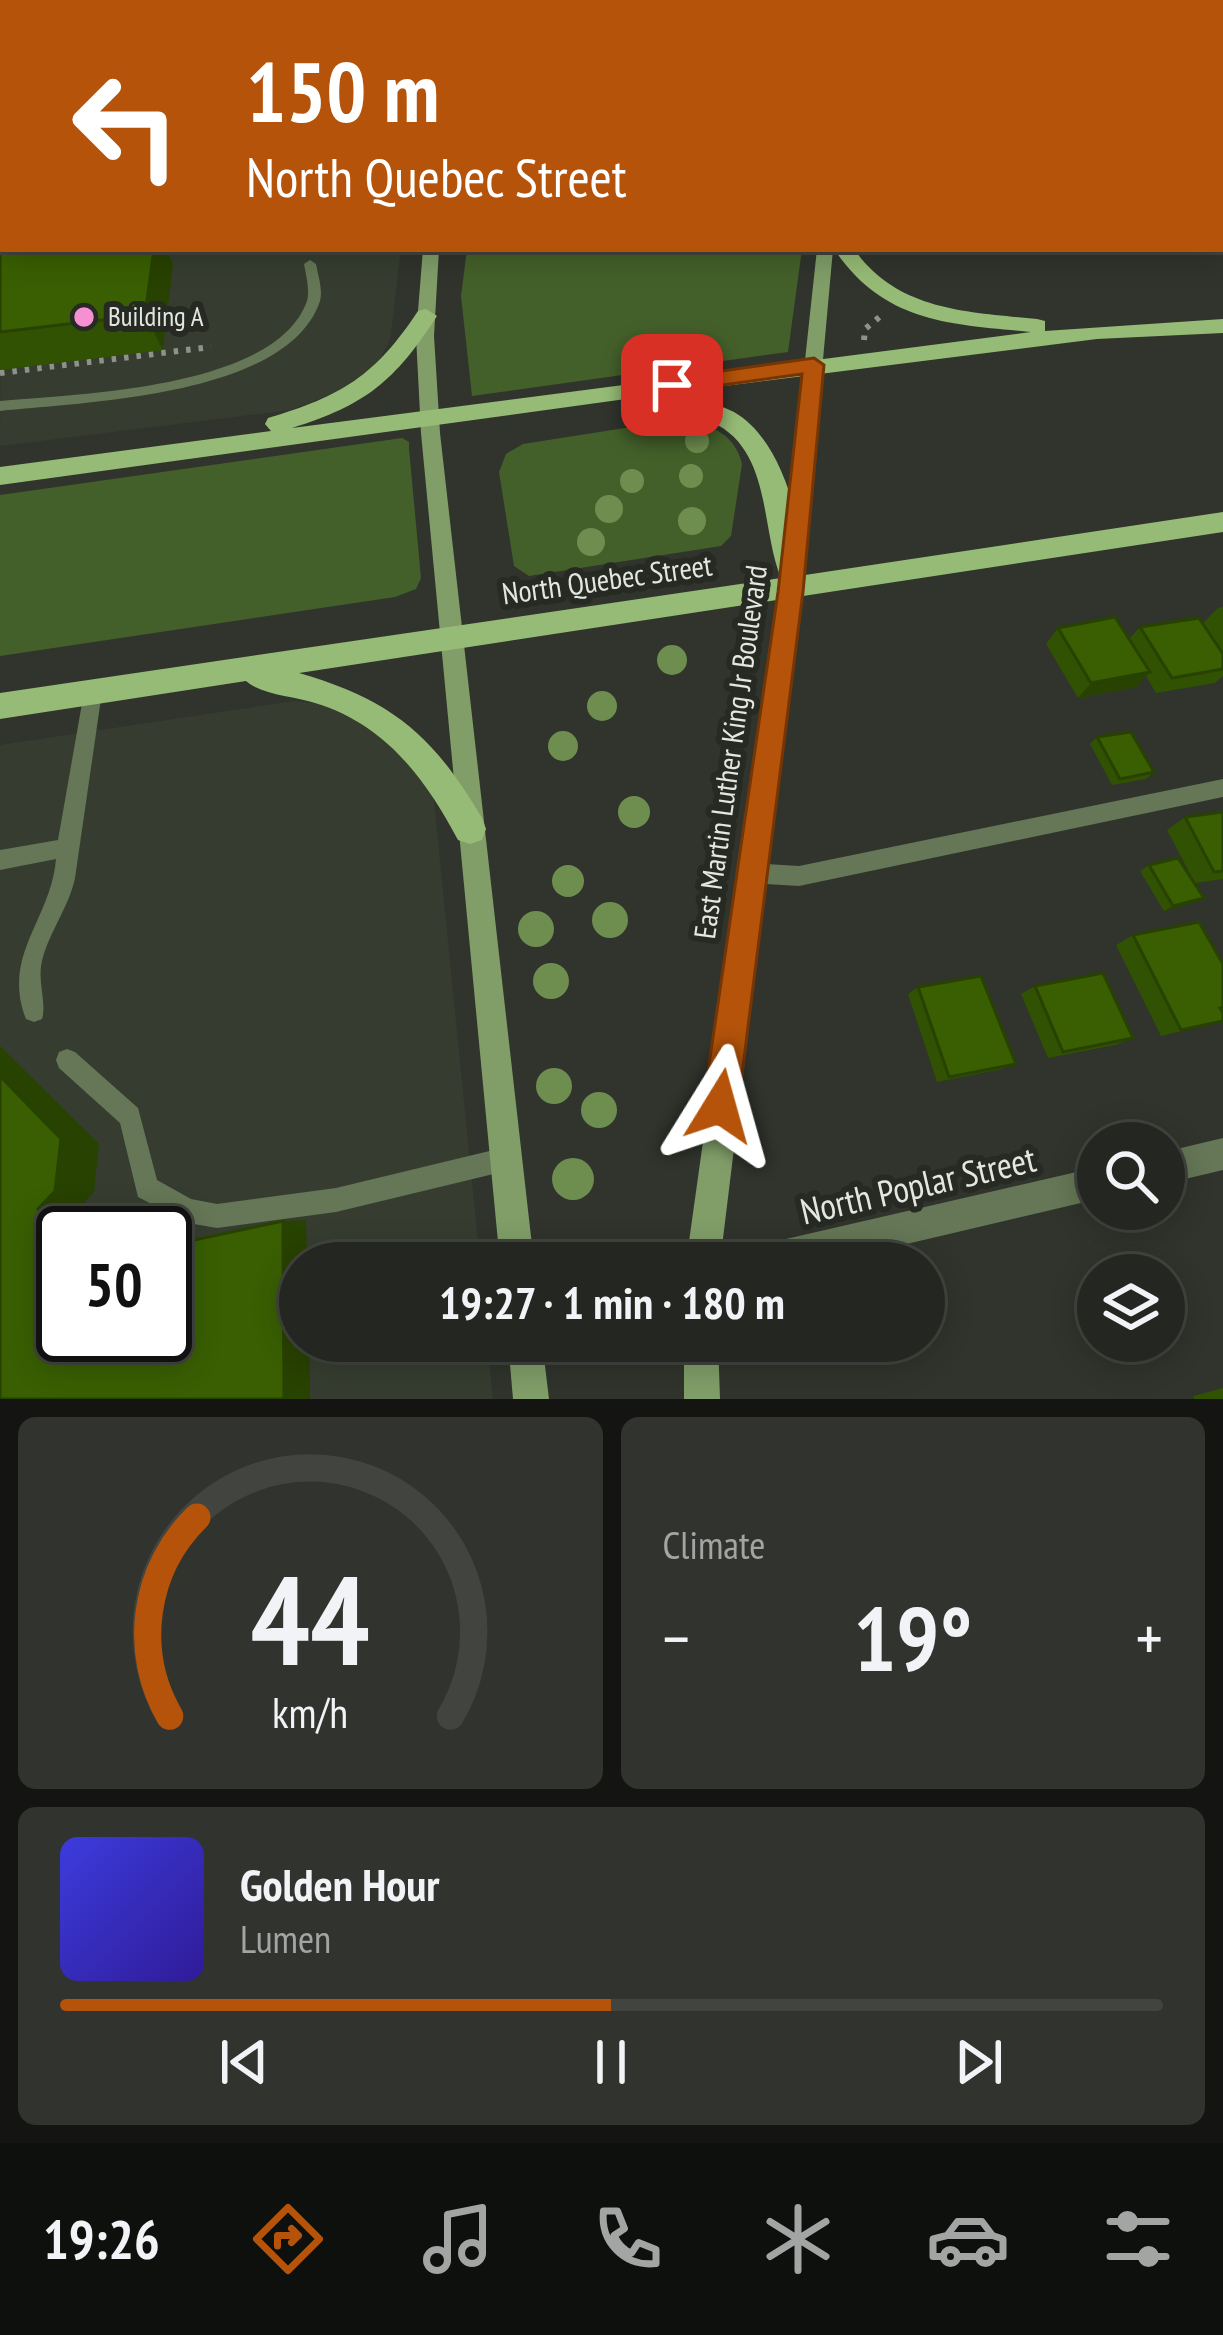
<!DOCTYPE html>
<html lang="en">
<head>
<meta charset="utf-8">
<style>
	:root { --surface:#242721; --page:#30332e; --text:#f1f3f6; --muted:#a3a5a5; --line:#41443f; --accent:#b45309 }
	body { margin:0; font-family:"PT Sans Narrow",sans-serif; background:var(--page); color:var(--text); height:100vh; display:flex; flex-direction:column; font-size:45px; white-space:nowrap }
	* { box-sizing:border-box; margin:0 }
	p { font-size:39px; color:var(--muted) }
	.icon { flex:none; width:66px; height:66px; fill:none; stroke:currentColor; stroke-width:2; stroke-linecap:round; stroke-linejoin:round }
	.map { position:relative; height:1399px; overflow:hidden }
	.drawer { display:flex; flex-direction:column; gap:18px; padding:18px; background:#141512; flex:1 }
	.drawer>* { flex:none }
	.top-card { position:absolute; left:0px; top:0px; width:1224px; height:252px; box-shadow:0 6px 30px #0003,0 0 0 3px var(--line); background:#b45309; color:#fff; overflow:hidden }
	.tools { position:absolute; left:1077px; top:1122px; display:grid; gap:24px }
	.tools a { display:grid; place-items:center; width:108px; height:108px; border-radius:50%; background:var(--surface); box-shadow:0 6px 30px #0003,0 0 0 3px var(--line); font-size:60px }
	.speed { position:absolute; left:36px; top:1206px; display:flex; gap:24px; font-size:60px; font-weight:700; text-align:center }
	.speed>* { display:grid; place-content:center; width:156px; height:156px; border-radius:50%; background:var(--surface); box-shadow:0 6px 30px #0003,0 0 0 3px var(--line); line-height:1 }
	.speed .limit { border:6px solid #111; border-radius:18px; background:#fff; color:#111 }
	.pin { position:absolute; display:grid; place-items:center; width:102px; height:102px; color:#fff; margin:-51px; border-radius:24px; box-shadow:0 6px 18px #0006 }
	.me { position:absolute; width:132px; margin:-66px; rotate:8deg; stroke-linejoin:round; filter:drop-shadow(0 0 9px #0008) }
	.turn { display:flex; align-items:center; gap:42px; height:252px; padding:0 48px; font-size:54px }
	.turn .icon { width:156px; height:156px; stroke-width:2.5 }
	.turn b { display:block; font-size:84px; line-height:102px }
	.big { font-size:90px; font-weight:800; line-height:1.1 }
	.drawer .tile { flex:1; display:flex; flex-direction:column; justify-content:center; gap:18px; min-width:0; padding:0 42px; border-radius:18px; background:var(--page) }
	.drawer .dial { align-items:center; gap:0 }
	.dial svg { height:312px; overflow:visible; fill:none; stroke:var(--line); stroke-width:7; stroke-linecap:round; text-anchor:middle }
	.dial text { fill:var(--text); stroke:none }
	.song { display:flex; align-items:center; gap:36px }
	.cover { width:144px; height:144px; border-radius:18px; background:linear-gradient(135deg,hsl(240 70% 55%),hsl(250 70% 35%)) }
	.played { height:12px; border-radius:6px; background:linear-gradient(90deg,var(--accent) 50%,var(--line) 50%) }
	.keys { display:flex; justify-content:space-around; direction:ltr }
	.heat { display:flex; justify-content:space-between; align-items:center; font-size:66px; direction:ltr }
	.drawer .tiles { flex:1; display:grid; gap:18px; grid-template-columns:1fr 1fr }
	.tile:last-child { grid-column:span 2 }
	.trip { position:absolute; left:279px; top:1242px; width:666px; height:120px; border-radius:60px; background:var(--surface); box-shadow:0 6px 30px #0003,0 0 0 3px var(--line); font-weight:800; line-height:120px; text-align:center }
	.menu { display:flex; height:192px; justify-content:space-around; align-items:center; background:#0e100d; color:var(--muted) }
	.menu .icon { width:84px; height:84px }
	.menu .selected { color:var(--accent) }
	.menu b { font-size:54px; color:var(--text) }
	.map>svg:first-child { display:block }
	.built { fill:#363d30; fill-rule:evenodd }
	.green { fill:#44602a }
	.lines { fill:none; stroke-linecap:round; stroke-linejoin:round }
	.path { stroke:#8e928b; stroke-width:6; stroke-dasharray:4.5 8; stroke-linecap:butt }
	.lane { fill:#657756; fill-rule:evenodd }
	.street { fill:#657756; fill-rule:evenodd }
	.secondary { fill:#819e69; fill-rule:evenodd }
	.primary { fill:#96bb76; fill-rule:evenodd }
	.tree { fill:#6e8e50 }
	.wall { fill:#315202 }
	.shaded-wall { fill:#284201 }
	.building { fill:#395f02; stroke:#284201; stroke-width:3 }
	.route { fill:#b45309; stroke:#753606; stroke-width:3 }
	.poi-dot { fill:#f591d2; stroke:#262a23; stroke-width:4.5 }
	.labels { text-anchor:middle; stroke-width:12; stroke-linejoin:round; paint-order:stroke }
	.far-poi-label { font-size:27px; fill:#e3e6e1; stroke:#262a23; text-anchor:start }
	.street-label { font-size:30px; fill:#e3e6e1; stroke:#262a23 }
	.near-street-label { font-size:36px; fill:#e3e6e1; stroke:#262a23 }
</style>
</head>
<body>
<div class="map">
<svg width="1223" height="1399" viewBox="0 0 1223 1399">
	<rect width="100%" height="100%" fill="#30342c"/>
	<!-- built -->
	<path class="built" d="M3 24V249H401L390 340 378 363 356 385 290 410 0 446Z
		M294 701 323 704 378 728 433 792 480 1263H300V1341H487L493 1399H0V745ZM63 1233H165V1335H63Z"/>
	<!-- green -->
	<path class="green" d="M467 249H802L788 352 472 396 461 296Z
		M676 420C705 421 735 432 742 464L731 536 721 546 529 576 514 566 499 472 506 454 523 444Z
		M402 438 409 442V449L421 578 416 589 395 597 0 656V495Z"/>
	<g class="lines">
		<!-- path -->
		<path class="path" d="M864 340 865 329 882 315
			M0 373 211 347"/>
		<!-- lane -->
		<path class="lane" d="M0 164H3V170H0Z
			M310 260 316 264C318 275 323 290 320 301 288 397 84 402 0 411V401C78 394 276 389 307 301 310 290 306 275 304 264Z
			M93 684 99 687 102 692 75 878C69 907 49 932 42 961 37 982 47 1002 42 1019L34 1022 26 1019C1 955 51 920 56 859L0 870V850L58 840 84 692 87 687Z
			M1223 779V797L799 886 751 883 744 880 741 873 744 866 751 863 799 866Z
			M67 1049 75 1052 138 1108 157 1180 191 1199 217 1204 336 1188 506 1147 514 1151 518 1159 514 1167 506 1171 336 1212 217 1228 188 1223 138 1197 120 1123 59 1068 56 1060 59 1052Z"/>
		<!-- street -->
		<path class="street" d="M1223 1138V1170L1164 1184V1152Z
			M1098 1167V1199L826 1263H738L743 1251 755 1246Z"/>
		<!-- secondary -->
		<path class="secondary" d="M423 249H439L434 336 440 433 534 1263H500L421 433 416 336Z
			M817 249H833L802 592 720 1263H686L780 592Z
			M508 1341H542L549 1399H513Z
			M684 1341H718L720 1399H684Z"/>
		<!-- primary -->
		<path class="primary" d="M834 249H854C897 311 968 312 1037 319L1045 321V331L1223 319V333L1097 339 669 393C690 397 714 402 734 412 783 440 802 524 805 575L1223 512V532L299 673C392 700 433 735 482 818L486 829 482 840 470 844 458 840C425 778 385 724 315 703 294 696 262 695 246 681L0 719V693L781 578C760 527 772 450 712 422 688 410 654 413 633 398L0 485V467L271 431 265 424 268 418C342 396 375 376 418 311L426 309 437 316C395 381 366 405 292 428L1031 332C949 324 884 323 834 249Z"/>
	</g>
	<!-- trees -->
	<g class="tree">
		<circle cx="697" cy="441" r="12"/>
		<circle cx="691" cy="476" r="12"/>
		<circle cx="632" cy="481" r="12"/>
		<circle cx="609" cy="509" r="14"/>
		<circle cx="692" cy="521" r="14"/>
		<circle cx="591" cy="542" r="14"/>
		<circle cx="672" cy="660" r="15"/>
		<circle cx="602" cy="706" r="15"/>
		<circle cx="563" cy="746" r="15"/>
		<circle cx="634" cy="812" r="16"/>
		<circle cx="568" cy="881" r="16"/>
		<circle cx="610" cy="920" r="18"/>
		<circle cx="536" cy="929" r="18"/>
		<circle cx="551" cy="981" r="18"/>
		<circle cx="554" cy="1086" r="18"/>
		<circle cx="599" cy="1110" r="18"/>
		<circle cx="573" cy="1179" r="21"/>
	</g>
	<!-- wall -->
	<path class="wall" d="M25 0H198L161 3H26Z
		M1068 0H1223V2L1221 6V3H1071Z
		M3 34V149H0V35Z
		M1221 111H1223V158L1221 156Z
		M0 246 173 264 163 350 0 370Z
		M1223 607V676L1215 683 1156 693 1146 676 1136 687 1078 698 1046 644 1058 628 1129 639 1140 627 1203 623 1218 608Z
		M1097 737 1154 772 1146 779 1112 785 1090 744Z
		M1223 812V879L1195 883 1167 830 1185 817Z
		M1149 865 1194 903 1164 911 1140 871Z
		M1133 935 1223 964V1009L1221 1010 1223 1021 1161 1036 1116 945Z
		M1035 986 1133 1038 1115 1045 1048 1058 1021 994Z
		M918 987 1016 1064 1002 1069 937 1082 908 994Z
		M1223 1388V1399H1194L1193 1396Z"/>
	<!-- shaded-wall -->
	<path class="shaded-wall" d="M154 249H166L173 264 163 350 145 315Z
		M1150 672 1136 687 1078 698 1091 683Z
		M1204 898 1194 903 1164 911 1173 906Z
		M0 1046 99 1144 94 1192 78 1209 102 1233 63 1234 38 1209 0 1076Z
		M306 1220 307 1263H300V1341H309L310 1399H284L283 1221Z"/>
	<!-- building -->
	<path class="building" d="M484 0H538L541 1 538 3H478Z
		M862 0H962L965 3H863Z
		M3 34V112L0 113V35Z
		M0 246H3V249H154L145 315 0 332Z
		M1115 617 1150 672 1091 683 1058 628Z
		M1199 618 1223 654V669L1172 678 1140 627Z
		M1131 732 1154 772 1120 779 1097 737Z
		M1223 812V871L1214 872 1185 817Z
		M1178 858 1204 898 1173 906 1149 865Z
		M1199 922 1223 964V1007L1220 1008 1223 1013V1021L1181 1030 1133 935Z
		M1103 973 1133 1038 1063 1052 1035 986Z
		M981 976 1016 1064 949 1077 918 987Z
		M0 1076 61 1139 55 1191 38 1209 63 1234V1335H165V1265L171 1263V1245L283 1221 284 1399H0Z"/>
	<!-- route -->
	<path class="route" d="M814 358 824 365 803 592 738 1106 733 1119 720 1124 708 1119 703 1106 778 592 802 374 672 392 661 385 672 378Z"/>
	<!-- markers -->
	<circle class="poi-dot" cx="84" cy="317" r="12"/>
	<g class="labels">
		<!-- far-poi labels -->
		<g class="far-poi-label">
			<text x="108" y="326">Building A</text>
		</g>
		<!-- street labels -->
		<g class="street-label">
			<text transform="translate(607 580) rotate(-8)" y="10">North Quebec Street</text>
			<text transform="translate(731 752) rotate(-82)" y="10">East Martin Luther King Jr Boulevard</text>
		</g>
		<!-- near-street labels -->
		<g class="near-street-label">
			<text transform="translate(918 1185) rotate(-13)" y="13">North Poplar Street</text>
		</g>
	</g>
</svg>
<div class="tools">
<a><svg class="icon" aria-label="search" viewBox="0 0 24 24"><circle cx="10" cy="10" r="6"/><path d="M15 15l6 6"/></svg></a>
<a><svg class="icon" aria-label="layers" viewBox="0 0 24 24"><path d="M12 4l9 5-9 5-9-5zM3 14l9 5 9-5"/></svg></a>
</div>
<div class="speed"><div class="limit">50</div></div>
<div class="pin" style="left:672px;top:385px;background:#d93025"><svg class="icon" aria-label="arrive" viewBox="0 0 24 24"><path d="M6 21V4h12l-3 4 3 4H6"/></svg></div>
<svg class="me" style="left:720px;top:1106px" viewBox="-20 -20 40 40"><path d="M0-17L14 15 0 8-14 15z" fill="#b45309" stroke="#fff" stroke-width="4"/></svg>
<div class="trip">19:27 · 1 min · 180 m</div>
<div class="top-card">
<div class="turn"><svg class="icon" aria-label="left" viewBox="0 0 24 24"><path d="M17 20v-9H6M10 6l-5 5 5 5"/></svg><div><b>150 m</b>North Quebec Street</div></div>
</div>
</div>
<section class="drawer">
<div class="tiles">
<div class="tile dial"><svg viewBox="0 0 100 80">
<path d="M14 69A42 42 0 1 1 86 69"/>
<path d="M14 69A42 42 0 0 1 21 18" stroke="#b45309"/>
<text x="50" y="56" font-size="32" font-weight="700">44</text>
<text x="50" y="72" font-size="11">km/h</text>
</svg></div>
<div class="tile"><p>Climate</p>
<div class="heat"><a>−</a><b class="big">19°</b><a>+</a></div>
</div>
<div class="tile">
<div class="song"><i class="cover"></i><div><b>Golden Hour</b><p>Lumen</p></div></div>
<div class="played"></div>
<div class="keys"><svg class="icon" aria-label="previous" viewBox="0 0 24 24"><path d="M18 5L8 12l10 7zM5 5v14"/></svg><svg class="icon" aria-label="pause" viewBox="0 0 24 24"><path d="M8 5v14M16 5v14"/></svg><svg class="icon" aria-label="next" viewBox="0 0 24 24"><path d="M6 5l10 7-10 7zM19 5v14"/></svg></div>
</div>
</div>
</section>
<nav class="menu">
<b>19:26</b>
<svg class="icon selected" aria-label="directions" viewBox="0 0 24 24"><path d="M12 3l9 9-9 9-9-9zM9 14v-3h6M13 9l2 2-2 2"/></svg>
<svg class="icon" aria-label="music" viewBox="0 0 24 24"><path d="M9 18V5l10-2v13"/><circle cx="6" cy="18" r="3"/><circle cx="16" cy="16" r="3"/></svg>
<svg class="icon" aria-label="phone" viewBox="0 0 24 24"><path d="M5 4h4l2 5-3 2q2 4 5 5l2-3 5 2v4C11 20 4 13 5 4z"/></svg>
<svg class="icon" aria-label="climate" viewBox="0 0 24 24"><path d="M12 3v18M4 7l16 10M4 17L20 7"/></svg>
<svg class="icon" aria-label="car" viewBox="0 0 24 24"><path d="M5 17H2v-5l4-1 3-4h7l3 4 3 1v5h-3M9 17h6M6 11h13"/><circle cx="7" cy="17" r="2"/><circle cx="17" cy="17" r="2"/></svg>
<svg class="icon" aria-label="filters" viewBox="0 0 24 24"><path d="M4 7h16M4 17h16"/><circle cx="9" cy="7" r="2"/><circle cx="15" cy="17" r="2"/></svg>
</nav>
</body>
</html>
